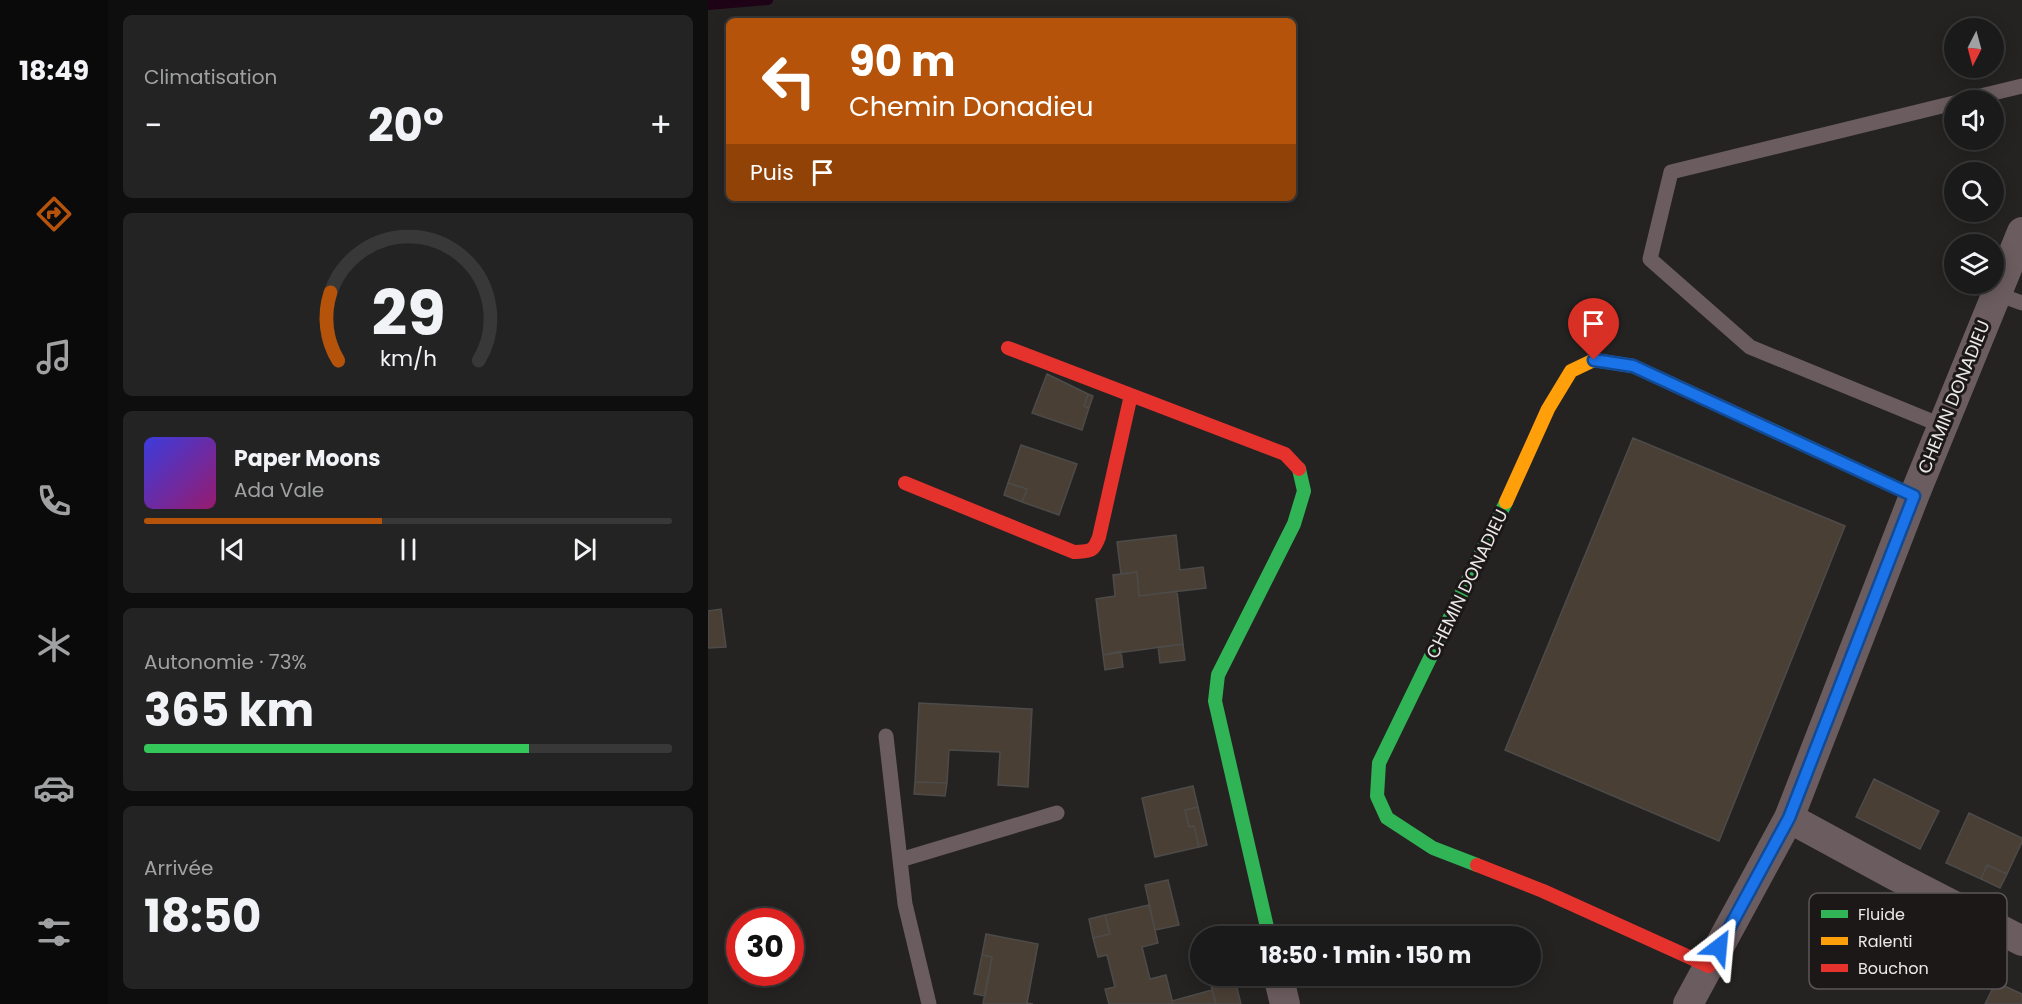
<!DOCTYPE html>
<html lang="fr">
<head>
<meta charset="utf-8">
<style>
	:root { --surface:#1b1a1a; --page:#242323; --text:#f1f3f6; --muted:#a0a1a2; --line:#393839; --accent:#b45309 }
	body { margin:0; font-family:Poppins,sans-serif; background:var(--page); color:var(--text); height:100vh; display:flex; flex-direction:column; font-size:22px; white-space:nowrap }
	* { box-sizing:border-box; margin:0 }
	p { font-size:20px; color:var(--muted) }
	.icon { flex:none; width:33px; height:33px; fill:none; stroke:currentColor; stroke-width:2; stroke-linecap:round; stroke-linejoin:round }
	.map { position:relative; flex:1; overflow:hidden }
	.sheet { display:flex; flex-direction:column; gap:15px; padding:15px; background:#0f0e0e; width:600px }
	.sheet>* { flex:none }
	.banner { position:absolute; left:18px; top:18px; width:570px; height:183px; border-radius:9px; box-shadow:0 3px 15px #0003,0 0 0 2px var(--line); background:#b45309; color:#fff; overflow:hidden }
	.needle { width:39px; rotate:186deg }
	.controls { position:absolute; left:1236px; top:18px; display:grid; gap:12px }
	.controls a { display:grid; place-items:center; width:60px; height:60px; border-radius:50%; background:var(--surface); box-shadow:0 3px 15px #0003,0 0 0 2px var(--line); font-size:30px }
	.speed { position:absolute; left:18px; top:908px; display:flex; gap:12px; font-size:30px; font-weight:700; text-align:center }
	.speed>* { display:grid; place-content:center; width:78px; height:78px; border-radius:50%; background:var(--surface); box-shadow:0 3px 15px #0003,0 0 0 2px var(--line); line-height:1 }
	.speed .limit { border:9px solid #d22; background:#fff; color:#111 }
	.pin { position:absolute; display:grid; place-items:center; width:51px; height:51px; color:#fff; margin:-62px -26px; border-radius:50% 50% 50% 0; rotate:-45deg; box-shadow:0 0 6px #0007 }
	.pin .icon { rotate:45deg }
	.me { position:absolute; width:66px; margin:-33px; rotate:29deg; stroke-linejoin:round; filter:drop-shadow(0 0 4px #0008) }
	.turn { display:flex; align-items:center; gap:21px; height:126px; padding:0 24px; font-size:27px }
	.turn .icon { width:78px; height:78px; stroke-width:2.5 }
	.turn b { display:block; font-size:42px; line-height:51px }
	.then { display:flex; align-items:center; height:57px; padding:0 24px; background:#0003; gap:12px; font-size:22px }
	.big { font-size:45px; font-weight:700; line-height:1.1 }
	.sheet .tile { flex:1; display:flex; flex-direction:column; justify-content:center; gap:9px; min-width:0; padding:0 21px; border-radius:9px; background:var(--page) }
	.sheet .dial { align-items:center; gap:0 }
	.dial svg { height:156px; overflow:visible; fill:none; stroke:var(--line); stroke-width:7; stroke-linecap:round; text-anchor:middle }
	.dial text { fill:var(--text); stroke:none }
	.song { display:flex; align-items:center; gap:18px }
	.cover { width:72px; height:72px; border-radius:9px; background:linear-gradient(135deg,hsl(240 70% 55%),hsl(320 70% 35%)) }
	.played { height:6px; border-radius:3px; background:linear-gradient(90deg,var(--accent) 45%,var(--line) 45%) }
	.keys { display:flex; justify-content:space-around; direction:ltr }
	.heat { display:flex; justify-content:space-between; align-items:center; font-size:33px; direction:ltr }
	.charge { height:9px; border-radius:4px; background:linear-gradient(90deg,#34c759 73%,var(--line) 0) }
	.trip { position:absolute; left:482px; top:926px; width:351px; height:60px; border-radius:30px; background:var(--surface); box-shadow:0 3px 15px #0003,0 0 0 2px var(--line); font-weight:700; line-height:60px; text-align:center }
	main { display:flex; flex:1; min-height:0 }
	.menu { display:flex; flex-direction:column; width:108px; justify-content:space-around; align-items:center; background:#0b0a0a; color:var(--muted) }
	.menu .icon { width:42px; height:42px }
	.menu .active { color:var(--accent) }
	.menu b { font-size:27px; color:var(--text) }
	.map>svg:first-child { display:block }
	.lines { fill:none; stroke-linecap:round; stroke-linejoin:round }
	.stream { stroke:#1e0316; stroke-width:10 }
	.building { fill:#4a3f35; stroke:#4c4b4a; stroke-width:1.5 }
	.lane { stroke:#6b5c5f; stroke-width:15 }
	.street { stroke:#6b5c5f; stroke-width:30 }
	.fast { stroke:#30b455; stroke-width:14 }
	.slow { stroke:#ff9f0a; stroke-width:14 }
	.jam { stroke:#e5322d; stroke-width:14 }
	.route-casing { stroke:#114b97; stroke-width:15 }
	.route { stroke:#1a73e8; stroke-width:10 }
	.labels { text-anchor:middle; stroke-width:6; stroke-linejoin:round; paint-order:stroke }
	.street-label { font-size:18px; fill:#ebe9e8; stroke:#1c1818 }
	.key { fill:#1c1818; stroke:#5a5756; stroke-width:1.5 }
	.key-label { font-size:16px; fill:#ebe9e8 }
</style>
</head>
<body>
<main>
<nav class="menu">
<b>18:49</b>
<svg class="icon active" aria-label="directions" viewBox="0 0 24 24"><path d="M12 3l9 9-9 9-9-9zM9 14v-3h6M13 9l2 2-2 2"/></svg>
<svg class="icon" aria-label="music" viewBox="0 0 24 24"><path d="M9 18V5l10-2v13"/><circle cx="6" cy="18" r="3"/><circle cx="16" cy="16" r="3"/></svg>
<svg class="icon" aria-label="phone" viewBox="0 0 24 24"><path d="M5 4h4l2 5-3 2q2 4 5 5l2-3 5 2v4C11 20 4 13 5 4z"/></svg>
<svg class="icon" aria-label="climate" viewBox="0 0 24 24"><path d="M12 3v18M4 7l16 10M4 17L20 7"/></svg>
<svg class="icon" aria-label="car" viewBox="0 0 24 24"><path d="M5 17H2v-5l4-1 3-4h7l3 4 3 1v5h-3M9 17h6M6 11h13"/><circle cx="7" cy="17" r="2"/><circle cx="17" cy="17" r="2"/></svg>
<svg class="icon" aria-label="filters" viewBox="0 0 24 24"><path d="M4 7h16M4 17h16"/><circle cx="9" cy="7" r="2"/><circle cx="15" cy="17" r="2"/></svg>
</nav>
<section class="sheet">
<div class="tile"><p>Climatisation</p>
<div class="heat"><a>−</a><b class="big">20°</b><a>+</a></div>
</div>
<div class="tile dial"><svg viewBox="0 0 100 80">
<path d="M14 69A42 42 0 1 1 86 69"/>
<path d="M14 69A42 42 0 0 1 10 34" stroke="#b45309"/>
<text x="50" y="56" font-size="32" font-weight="700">29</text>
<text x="50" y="72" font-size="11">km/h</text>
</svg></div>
<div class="tile">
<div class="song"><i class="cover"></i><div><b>Paper Moons</b><p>Ada Vale</p></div></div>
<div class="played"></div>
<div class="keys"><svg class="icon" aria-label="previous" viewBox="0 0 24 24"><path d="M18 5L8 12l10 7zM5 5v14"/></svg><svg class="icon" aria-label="pause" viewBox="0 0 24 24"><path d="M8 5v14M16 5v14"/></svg><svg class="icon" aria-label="next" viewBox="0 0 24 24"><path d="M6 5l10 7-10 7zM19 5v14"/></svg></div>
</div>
<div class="tile"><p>Autonomie · 73%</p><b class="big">365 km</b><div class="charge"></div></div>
<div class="tile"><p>Arrivée</p><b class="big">18:50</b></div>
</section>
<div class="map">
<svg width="1314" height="1004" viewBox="0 0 1314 1004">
	<rect width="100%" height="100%" fill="#242322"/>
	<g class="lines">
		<!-- stream -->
		<path class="stream" d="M0 5 60 0"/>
	</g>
	<!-- building -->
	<path class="building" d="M339 374 380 394 376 406 381 408 374 430 324 413Z
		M380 394 385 396 381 408 376 406Z
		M925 438 1137 526 1011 841 797 750Z
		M313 445 369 464 351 515 314 502 319 489 300 483Z
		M300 483 319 489 314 502 296 495Z
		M468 535 472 570 495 567 498 588 431 596 429 572 413 574 409 542Z
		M429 572 431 596 469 591 475 644 395 655 388 599 407 596 405 575Z
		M13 609 18 647 0 648V611Z
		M475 644 477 660 452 663 450 647Z
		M413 651 415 667 397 670 395 655Z
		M211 703 324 709 320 787 290 785 292 752 241 750 239 783 207 782Z
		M1166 779 1231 811 1212 849 1148 817Z
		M207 782 239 783 237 796 206 794Z
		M485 786 490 807 477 810 481 827 486 826 491 847 447 857 434 798Z
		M490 807 499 845 491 847 486 826 481 827 477 810Z
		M1261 813 1314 838V842L1299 874 1279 865 1273 879 1238 863Z
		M1279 865 1299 874 1292 888 1273 879Z
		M460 880 471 925 447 930 437 885Z
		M441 905 450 943 434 947 442 979 458 975 465 1004H401L397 989 407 987 399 955 390 957 385 938 402 934 397 915Z
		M397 915 402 934 385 938 381 919Z
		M278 934 330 944 319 1003 325 1004H275L284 957 274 955Z
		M274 955 284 957 277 996 266 994Z
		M526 976 533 1004H508L502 982Z
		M1288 982 1314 994V1004H1277Z
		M504 990 508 1004H465L464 1001Z"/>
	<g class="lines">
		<!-- lane -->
		<path class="lane" d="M1256 100 1314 86
			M1289 294 1314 303
			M1235 426 1042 347 942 259 963 172 1246 103
			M178 736 197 904 221 1004
			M192 860 349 813"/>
		<!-- street -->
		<path class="street" d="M1081 818 1186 875 1314 941
			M570 975 577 1004
			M980 1004 1081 818 1206 496 1314 232"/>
		<!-- fast -->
		<path class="fast" d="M1064 430 1206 496
			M769 865 725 848 679 818 669 796 671 763 798 502
			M561 936 507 701 510 675 586 524 596 491 591 469"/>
		<!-- slow -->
		<path class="slow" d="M798 502 840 409 863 371 886 360 925 366 1064 430"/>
		<!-- jam -->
		<path class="jam" d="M300 348 577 454 591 469
			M197 483 366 552C382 551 385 553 391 537L423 395
			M769 865 835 891 1001 966"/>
	</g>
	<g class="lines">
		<defs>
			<path id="route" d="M886 360 925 366 1206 496 1081 818 1011 947"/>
		</defs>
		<!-- route casing -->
		<use href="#route" class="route-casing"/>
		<!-- route -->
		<use href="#route" class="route"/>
	</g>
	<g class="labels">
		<!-- street labels -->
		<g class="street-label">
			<text transform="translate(1246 397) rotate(-68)" y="6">CHEMIN DONADIEU</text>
			<text transform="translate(759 584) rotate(-64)" y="6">CHEMIN DONADIEU</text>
		</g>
	</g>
	<!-- legend -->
	<rect x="1101" y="893" width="198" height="96" rx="9" class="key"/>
	<rect x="1113" y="910" width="27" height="8" fill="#30b455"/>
	<rect x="1113" y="937" width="27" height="8" fill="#ff9f0a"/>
	<rect x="1113" y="964" width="27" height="8" fill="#e5322d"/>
	<g class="key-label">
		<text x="1150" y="920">Fluide</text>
		<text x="1150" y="947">Ralenti</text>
		<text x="1150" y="974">Bouchon</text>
	</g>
</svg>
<div class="controls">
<a><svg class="needle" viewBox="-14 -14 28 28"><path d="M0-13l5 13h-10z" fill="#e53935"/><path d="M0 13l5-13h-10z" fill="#a0a1a2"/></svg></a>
<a><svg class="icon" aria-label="sound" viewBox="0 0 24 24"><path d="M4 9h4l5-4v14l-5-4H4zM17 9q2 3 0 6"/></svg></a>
<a><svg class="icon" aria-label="search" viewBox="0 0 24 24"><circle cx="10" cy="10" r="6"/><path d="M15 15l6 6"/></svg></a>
<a><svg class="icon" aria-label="layers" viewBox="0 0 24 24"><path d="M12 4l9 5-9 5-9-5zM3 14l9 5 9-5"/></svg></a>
</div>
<div class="speed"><div class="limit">30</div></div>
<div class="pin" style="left:886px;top:360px;background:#d93025"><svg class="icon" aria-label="arrive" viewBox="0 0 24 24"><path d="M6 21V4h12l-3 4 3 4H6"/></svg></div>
<svg class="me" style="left:1011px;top:947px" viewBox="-20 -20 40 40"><path d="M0-17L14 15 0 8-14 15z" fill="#1a73e8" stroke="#fff" stroke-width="4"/></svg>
<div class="trip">18:50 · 1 min · 150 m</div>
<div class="banner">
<div class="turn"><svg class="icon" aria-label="left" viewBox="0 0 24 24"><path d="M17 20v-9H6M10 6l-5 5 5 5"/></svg><div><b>90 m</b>Chemin Donadieu</div></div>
<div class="then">Puis<svg class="icon" aria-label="arrive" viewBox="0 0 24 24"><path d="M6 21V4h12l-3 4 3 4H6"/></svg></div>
</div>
</div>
</main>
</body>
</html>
